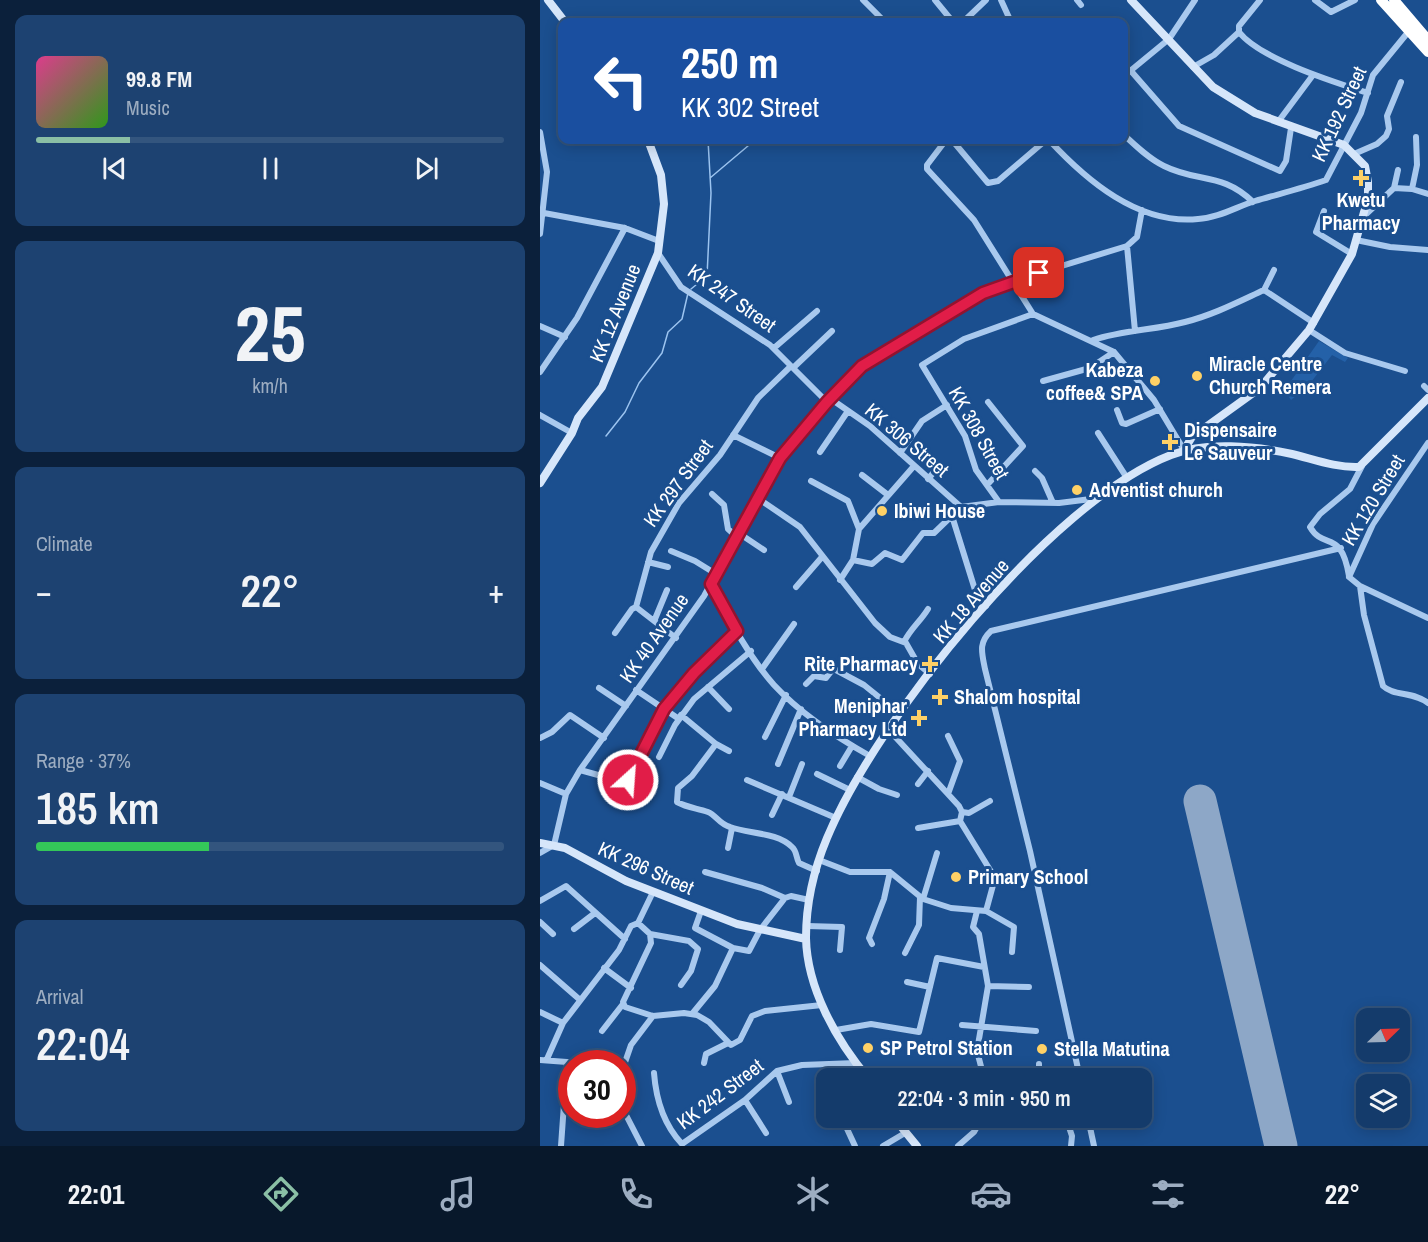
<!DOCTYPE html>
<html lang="en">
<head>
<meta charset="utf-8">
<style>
	:root { --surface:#143b6b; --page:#1d4271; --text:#f1f3f6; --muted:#9dadc1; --line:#33557e; --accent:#8abfa5 }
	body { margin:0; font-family:"Archivo Narrow",sans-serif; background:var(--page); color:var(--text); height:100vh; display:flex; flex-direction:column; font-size:22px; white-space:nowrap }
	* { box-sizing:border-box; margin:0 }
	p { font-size:20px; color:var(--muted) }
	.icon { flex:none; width:33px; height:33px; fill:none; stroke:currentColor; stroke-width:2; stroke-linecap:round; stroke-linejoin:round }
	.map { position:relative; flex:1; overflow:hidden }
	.drawer { display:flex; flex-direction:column; gap:15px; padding:15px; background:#0b203b; width:540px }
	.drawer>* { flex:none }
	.banner { position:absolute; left:18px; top:18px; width:570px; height:126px; border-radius:12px; box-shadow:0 3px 15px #0003,0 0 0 2px var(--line); background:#1a4fa0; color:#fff; overflow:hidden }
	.needle { width:39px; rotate:67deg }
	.controls { position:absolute; left:816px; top:1008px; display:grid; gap:12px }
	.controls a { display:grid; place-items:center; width:54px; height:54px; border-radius:12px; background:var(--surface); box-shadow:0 3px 15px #0003,0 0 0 2px var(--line); font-size:30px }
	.speed { position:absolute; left:18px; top:1050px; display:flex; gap:12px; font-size:30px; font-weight:700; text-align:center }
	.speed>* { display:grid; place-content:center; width:78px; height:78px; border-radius:50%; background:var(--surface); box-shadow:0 3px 15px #0003,0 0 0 2px var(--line); line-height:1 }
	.speed .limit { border:9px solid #d22; background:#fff; color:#111 }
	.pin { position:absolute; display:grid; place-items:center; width:51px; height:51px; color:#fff; margin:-26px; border-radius:12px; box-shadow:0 3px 9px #0006 }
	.me { position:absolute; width:66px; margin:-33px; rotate:26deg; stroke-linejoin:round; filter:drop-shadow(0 0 4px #0008) }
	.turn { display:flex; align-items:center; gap:21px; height:126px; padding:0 24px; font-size:27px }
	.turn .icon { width:78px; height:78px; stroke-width:2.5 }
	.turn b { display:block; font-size:42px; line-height:51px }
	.big { font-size:45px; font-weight:600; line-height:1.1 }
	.drawer .tile { flex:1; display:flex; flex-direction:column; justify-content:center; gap:9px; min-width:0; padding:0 21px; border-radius:12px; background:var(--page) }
	.drawer .dial { align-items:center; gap:0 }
	.dial b { font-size:78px; line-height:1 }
	.song { display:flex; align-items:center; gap:18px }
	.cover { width:72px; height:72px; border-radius:9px; background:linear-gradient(135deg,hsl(330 70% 55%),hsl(110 70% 35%)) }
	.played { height:6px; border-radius:3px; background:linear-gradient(90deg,var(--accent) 20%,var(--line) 20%) }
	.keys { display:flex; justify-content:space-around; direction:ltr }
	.heat { display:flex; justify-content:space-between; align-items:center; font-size:33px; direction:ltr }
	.charge { height:9px; border-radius:4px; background:linear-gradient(90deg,#34c759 37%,var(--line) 0) }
	.trip { position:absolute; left:276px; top:1068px; width:336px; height:60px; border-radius:12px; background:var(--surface); box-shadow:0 3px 15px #0003,0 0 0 2px var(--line); font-weight:600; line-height:60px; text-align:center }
	.dock { display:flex; height:96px; justify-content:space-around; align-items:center; background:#08182b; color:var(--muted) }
	.dock .icon { width:42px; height:42px }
	.dock .selected { color:var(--accent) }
	.dock b { font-size:27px; color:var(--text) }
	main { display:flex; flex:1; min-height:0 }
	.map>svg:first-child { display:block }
	.green { fill:#2461a8 }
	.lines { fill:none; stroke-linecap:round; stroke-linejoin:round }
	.stream { stroke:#9cc4f0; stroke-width:1.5 }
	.runway { stroke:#8da7c7; stroke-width:33 }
	.street { stroke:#a9c9ee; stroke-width:6 }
	.secondary { stroke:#d6e6fa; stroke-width:8 }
	.highway { stroke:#fff; stroke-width:10 }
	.route-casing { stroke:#92132f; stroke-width:15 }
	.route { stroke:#e11d48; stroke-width:10 }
	.poi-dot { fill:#ffd166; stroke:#1b4f8f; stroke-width:2 }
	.labels { text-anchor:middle; stroke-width:6; stroke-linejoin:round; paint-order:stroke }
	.street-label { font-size:20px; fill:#fff; stroke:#1b4f8f }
	.poi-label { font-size:20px; font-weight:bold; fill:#fff; stroke:#1b4f8f; text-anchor:start }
</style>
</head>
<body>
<main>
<section class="drawer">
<div class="tile">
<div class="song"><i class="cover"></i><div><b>99.8 FM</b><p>Music</p></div></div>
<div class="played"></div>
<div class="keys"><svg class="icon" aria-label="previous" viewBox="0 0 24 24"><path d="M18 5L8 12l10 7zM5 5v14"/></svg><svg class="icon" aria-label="pause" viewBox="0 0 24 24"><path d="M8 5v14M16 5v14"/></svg><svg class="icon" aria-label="next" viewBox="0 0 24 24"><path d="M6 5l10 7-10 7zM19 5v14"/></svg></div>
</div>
<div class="tile dial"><b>25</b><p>km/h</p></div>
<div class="tile"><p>Climate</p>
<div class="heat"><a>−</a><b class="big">22°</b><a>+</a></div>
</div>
<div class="tile"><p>Range · 37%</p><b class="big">185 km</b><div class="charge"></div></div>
<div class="tile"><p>Arrival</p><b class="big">22:04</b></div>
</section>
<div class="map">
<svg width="888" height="1146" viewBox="0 0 888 1146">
	<rect width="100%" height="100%" fill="#1b4f8f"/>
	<!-- green -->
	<path class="green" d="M779 341 808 358 805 362 792 355 768 386 751 400 746 393 752 384 751 381Z"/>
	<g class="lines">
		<!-- stream -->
		<path class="stream" d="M170 178 215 140
			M151 289 167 276 171 193 168 140
			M66 436 85 412 99 383 122 353 128 332 142 319 148 293"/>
		<!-- runway -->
		<path class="runway" d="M660 801 741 1146"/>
		<!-- street -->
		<path class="street" d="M323 0 345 22
			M395 0 413 22
			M461 0 471 22
			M537 0 541 5
			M775 0 791 12 815 0
			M423 22 446 0
			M699 32C720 59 794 82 828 93
			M699 32V26L720 0
			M653 67 674 55 699 32
			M591 71 639 126 740 171 746 161 751 128
			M584 76 629 39 655 0
			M738 122 773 75
			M0 132 7 172 0 234
			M584 135C596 146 609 159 624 166 658 183 682 172 713 202
			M406 140 387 165V169L434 220 493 314 424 339 382 365 425 436 436 470 459 502
			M412 140 448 183 458 181 506 140
			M509 140C546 180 598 225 658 219 678 218 696 207 715 201 739 194 763 188 786 180L821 113 833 75 869 31
			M814 154 837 144 846 136 849 129 847 116 861 82
			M854 188 858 170
			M872 189 877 165 876 137
			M784 211 776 232 812 254
			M4 213 85 228 119 241
			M823 217 854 188 872 189 888 194
			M816 240 850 247 888 250
			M587 246 595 331
			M118 253 141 287 230 345 251 366
			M724 290 734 270
			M493 314 574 352 614 400 644 450
			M0 326 25 337
			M769 330 805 353 865 371
			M553 340C583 330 615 330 645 322 673 315 698 302 724 290L774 323
			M234 348 277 311
			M253 368 292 331
			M0 372 37 318 85 228
			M503 381 550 368 574 352
			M884 386 888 390
			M291 399 330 426 421 507
			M577 410 582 423 586 424 620 409
			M0 415 32 433
			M558 433 587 478
			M193 435 240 458
			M280 452 308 411
			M360 453 382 421 407 405
			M495 471 502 478 513 503
			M322 475 348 495
			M388 479 400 465
			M271 481 308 501 319 529
			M447 485 483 446 448 402
			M172 494 184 505 188 529 198 538
			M219 499 260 527 335 623 350 637 366 643 378 664 390 674
			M412 516 436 593 446 606
			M200 534 224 550
			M131 551 155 561 176 574
			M313 560 332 564 345 553 362 560 383 533H394L421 507 459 502 519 503 559 498
			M108 562 128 567
			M809 576C801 528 784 551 770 527L780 514 810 489 822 466
			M809 577 833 524 888 443
			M809 577 820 586 888 618
			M300 580 313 560 319 529 374 466
			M171 584C189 618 208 656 234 685 261 714 296 737 330 756
			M820 586 824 615 843 686C853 696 875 692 888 703
			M256 587 282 557
			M115 619 127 590
			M75 633 92 609 96 607
			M136 638 96 607 111 552 139 503 180 455 218 398 251 366 287 402
			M364 642C371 628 380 622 388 609
			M281 662 324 685 360 714
			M222 669 254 624
			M266 684 274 676 286 678 293 669
			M168 687 189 709
			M59 688 86 706
			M96 690 139 719
			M141 715 176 744 152 776 138 788 137 802C148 808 157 808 168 812 176 815 179 824 190 827 209 834 237 832 252 847 257 851 256 858 259 863L277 871
			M348 729 419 806 422 812 420 821 455 878 446 911
			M225 737 246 695
			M0 738 12 732 30 715 64 738
			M176 744 189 751
			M119 757 135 725 154 699 211 651
			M238 764 261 709
			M300 766 312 746
			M40 770 87 783 124 709 154 673 197 631
			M277 774 310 790
			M317 777 339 789 357 795
			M207 780 296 818
			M0 783 26 794
			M378 784 388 771
			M408 794 420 761 408 736
			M249 797 262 764
			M422 812 429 813 450 801
			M232 815 242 794
			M378 828 420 821
			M188 848 192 828
			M0 853 14 845 26 794 40 770 164 596 240 458 322 366 443 293 472 281 587 246 597 237 602 210
			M279 860 310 872H350L383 899 411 908 446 911 474 927 472 952
			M165 872 222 888 245 898
			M383 899 397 853
			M0 901 26 886 85 939
			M161 911 155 928 193 948
			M437 911 433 927 439 934 448 986 437 1051 444 1078
			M0 922 13 934
			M98 923 110 934 111 943 83 1002 85 1007 113 1016 144 1013 157 1015 169 1022 191 1045 200 1040 212 1016 225 1011 282 1005
			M267 926 302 927 300 950
			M34 929 55 913
			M110 934 149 941 158 949 151 971 141 985
			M332 944 329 938 344 899 350 872
			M365 953 379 925 380 897
			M0 965 39 999
			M64 968 91 988
			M367 982 390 987
			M448 986 489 987
			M0 1012 23 1023
			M152 1014 175 986 193 948 209 951 220 930 245 898 251 896 269 900
			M422 1025 496 1031
			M296 1030 331 1024 379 1032 397 958 444 967
			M62 1031 83 1004
			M7 1059 23 1023 79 950 91 926 98 923 113 892
			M0 1060 27 1062 21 1146
			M164 1063 166 1054 188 1043
			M499 1064V1078
			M82 1071 91 1045 113 1016
			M237 1071 249 1102
			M114 1073C116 1099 124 1125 142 1144L205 1100 237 1071 262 1065 316 1063
			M540 1078 490 851 445 669C442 653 438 643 451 631L801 548
			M82 1096 85 1113 102 1146
			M205 1100 226 1133
			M302 1118 315 1146
			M526 1118 532 1136 531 1146
			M548 1118 554 1146
			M343 1146 365 1133
			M418 1146 434 1132 442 1118"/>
		<!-- secondary -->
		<path class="secondary" d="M8 0 25 22
			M591 0 673 87 715 113 804 145 825 166 828 182V198L812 254 769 330 720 388 652 437 644 450
			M0 483 32 433 38 418 62 387 118 253 124 204 121 175 108 140
			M0 843 25 848 86 881 197 924 266 939
			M328 1078C296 1040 267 988 266 938 266 904 274 869 287 838 336 720 511 501 631 455 666 441 715 446 752 454 773 459 796 468 819 467L888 398
			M354 1118 377 1146"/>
		<!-- highway -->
		<path class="highway" d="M841 0 888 52
			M854 0 888 40"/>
	</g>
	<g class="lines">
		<defs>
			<path id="route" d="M88 780 124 709 154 673 197 631 171 584 240 458 287 402 322 366 443 293 499 273"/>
		</defs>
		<!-- route casing -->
		<use href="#route" class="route-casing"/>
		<!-- route -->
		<use href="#route" class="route"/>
	</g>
	<!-- markers -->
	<g class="poi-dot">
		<path d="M818 169h6v6h6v6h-6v6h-6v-6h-6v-6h6z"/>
		<circle cx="657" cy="376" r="6"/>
		<circle cx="615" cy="381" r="6"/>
		<path d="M627 433h6v6h6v6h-6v6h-6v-6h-6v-6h6z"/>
		<circle cx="537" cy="490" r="6"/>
		<circle cx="342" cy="511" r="6"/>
		<path d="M387 655h6v6h6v6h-6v6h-6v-6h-6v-6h6z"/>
		<path d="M397 688h6v6h6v6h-6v6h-6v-6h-6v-6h6z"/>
		<path d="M376 709h6v6h6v6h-6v6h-6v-6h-6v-6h6z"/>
		<circle cx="416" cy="877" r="6"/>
		<circle cx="328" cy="1048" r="6"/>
		<circle cx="502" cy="1049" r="6"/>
	</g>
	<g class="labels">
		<!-- street labels -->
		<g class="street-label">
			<text transform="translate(799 114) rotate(-65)" y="7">KK 192 Street</text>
			<text transform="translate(192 298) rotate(35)" y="7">KK 247 Street</text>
			<text transform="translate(75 313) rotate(-68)" y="7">KK 12 Avenue</text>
			<text transform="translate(439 433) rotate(61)" y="7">KK 308 Street</text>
			<text transform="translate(367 440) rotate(40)" y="7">KK 306 Street</text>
			<text transform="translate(138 483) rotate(-54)" y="7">KK 297 Street</text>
			<text transform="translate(833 500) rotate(-59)" y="7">KK 120 Street</text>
			<text transform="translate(431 601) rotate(-49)" y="7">KK 18 Avenue</text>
			<text transform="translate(114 638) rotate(-55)" y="7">KK 40 Avenue</text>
			<text transform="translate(106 868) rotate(24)" y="7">KK 296 Street</text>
			<text transform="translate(180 1094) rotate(-37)" y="7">KK 242 Street</text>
		</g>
		<!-- poi labels -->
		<g class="poi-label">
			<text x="821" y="207" text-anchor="middle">Kwetu<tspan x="821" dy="23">Pharmacy</tspan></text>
			<text x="669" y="371">Miracle Centre<tspan x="669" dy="23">Church Remera</tspan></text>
			<text x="603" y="377" text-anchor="end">Kabeza<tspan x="603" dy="23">coffee&amp; SPA</tspan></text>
			<text x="644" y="437">Dispensaire<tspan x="644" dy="23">Le Sauveur</tspan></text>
			<text x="549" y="497">Adventist church</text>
			<text x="354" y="518">Ibiwi House</text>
			<text x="378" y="671" text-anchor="end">Rite Pharmacy</text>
			<text x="414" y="704">Shalom hospital</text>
			<text x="367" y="713" text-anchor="end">Meniphar<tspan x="367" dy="23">Pharmacy Ltd</tspan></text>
			<text x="428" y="884">Primary School</text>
			<text x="340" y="1055">SP Petrol Station</text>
			<text x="514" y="1056">Stella Matutina</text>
		</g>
	</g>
</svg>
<div class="controls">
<a><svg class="needle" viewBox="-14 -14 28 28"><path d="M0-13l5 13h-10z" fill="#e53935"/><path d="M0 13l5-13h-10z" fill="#9dadc1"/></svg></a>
<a><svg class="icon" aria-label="layers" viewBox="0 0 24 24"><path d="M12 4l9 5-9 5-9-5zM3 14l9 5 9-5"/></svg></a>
</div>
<div class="speed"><div class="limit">30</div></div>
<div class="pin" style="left:499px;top:273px;background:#d93025"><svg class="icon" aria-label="arrive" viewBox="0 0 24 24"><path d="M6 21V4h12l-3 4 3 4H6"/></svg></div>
<svg class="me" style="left:88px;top:780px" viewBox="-20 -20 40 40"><circle r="17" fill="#e11d48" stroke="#fff" stroke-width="3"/><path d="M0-11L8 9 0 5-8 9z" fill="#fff"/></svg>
<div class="trip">22:04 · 3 min · 950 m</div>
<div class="banner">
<div class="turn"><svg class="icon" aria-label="left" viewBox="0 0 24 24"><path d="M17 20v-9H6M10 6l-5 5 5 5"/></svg><div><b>250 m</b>KK 302 Street</div></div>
</div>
</div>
</main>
<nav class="dock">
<b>22:01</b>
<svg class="icon selected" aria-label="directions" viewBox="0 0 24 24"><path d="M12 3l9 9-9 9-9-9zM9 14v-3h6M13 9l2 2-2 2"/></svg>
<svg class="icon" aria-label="music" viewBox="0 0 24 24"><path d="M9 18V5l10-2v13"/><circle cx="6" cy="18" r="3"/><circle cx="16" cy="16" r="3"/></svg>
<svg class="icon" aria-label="phone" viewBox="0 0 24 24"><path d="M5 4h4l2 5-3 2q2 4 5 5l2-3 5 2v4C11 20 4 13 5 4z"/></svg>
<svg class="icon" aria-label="climate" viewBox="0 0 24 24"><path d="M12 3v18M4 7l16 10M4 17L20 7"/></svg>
<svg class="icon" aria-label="car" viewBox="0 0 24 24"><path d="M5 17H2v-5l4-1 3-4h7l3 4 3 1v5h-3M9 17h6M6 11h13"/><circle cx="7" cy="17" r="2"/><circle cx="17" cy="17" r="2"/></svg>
<svg class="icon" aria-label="filters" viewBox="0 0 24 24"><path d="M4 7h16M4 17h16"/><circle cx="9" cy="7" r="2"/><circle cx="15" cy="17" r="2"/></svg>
<b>22°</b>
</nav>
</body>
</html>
